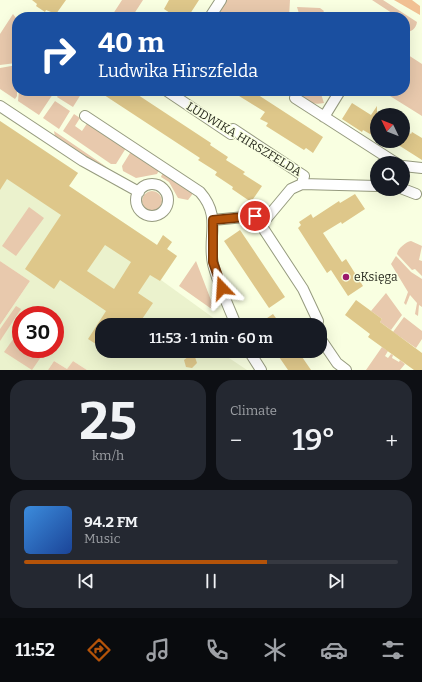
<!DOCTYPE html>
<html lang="en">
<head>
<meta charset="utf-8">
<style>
	:root { --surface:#171b24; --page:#242831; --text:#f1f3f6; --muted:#9ea1a6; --line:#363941; --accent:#b45309 }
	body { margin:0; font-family:Bitter,serif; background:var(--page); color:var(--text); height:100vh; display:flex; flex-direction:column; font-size:15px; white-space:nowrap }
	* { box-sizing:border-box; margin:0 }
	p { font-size:13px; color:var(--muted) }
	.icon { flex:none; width:22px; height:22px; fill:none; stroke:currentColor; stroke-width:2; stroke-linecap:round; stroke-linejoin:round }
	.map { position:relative; height:370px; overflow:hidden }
	.panel { display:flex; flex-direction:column; gap:10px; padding:10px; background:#0d0f14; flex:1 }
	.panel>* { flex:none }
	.guide { position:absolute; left:12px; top:12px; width:398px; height:84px; border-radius:16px; box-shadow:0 4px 16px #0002; background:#1a4fa0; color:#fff; overflow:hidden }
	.needle { width:26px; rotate:313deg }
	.tools { position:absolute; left:370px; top:108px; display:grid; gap:8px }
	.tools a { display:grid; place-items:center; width:40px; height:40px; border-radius:50%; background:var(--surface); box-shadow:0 4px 16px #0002; font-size:20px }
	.speed { position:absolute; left:12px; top:306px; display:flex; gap:8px; font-size:20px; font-weight:700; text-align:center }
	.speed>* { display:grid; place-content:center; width:52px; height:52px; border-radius:50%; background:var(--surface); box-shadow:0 4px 16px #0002; line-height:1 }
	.speed .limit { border:6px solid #d22; background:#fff; color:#111 }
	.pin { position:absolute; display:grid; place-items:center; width:34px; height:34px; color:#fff; margin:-17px; border:2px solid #fff; border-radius:50%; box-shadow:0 1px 4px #0007 }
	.me { position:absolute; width:44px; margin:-22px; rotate:340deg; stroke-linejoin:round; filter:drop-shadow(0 0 3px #0008) }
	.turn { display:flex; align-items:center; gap:14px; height:84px; padding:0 20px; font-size:18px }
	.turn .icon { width:52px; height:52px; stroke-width:2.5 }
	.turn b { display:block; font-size:28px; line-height:34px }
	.big { font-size:30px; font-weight:600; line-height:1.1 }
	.panel .card { flex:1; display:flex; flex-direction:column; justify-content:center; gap:6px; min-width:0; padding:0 14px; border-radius:16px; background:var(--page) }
	.panel .dial { align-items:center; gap:0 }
	.dial b { font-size:52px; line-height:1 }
	.song { display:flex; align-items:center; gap:12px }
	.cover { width:48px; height:48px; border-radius:6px; background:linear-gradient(135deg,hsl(210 70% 55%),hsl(220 70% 35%)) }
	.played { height:4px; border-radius:2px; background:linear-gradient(90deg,var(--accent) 65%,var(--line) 65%) }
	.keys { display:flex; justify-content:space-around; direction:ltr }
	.heat { display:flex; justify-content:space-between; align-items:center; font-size:22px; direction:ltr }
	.panel .tiles { flex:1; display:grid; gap:10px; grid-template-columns:1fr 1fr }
	.card:last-child { grid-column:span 2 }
	.trip { position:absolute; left:95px; top:318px; width:232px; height:40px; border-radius:16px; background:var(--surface); box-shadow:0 4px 16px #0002; font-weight:600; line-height:40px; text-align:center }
	.tab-bar { display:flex; height:64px; justify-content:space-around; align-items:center; background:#090b0e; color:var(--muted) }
	.tab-bar .icon { width:28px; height:28px }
	.tab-bar .active { color:var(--accent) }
	.tab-bar b { font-size:18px; color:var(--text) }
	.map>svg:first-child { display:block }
	.built { fill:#ebf2cd; fill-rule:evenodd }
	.green { fill:#e8c9ad }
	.forest { fill:#f1c092 }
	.building { fill:#dec78a; fill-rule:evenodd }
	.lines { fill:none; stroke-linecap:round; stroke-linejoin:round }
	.street-casing { stroke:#969b7f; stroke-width:12 }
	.street { stroke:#fff; stroke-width:10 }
	.route-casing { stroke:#753606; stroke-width:10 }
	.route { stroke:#b45309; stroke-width:7 }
	.poi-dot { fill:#9b196c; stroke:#f9ffe1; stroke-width:1.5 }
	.labels { text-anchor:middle; stroke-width:3; stroke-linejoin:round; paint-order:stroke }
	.street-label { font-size:12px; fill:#2a2c21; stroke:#f9ffe1 }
	.poi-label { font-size:12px; fill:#2a2c21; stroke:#f9ffe1; text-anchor:start }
</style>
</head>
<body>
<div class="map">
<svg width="422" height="370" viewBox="0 0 422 370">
	<rect width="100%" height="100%" fill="#f9ffe1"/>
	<!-- built -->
	<path class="built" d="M0 121 78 173 69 186 157 245 172 242 167 249 177 256 161 280 219 322 217 325H102V351H228L232 354 229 358 247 370H87L73 361 67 369 54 361 48 370H0V325L30 281 0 261ZM21 315H55V349H21Z"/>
	<!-- green -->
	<path class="green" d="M122 0H143L132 17H111Z
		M226 0H290L289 17H215Z
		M372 0H383L417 22C416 29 411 32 405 32V17H398Z
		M297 7 320 8 324 11 322 14 324 16 323 17H300Z
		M13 14 16 18V63L0 65V34Z
		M405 53 422 64V116L382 91H405Z
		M17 65V96L15 99 0 89V68Z
		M19 91H55L39 115 18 101Z
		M61 91H83L73 107 57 97Z
		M294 91H320L324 103C311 106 303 100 294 91Z
		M55 101 70 111 59 129 43 118Z
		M74 114 80 118 75 126 82 131 88 122 126 148 116 164H111L63 131Z
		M54 131 108 168 83 155 55 137Z
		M130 153H134L159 170 157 174 136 178 123 171 122 166Z
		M163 172 194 192 188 200 178 198 169 182 161 177Z
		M142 201a10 10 0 1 1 20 0a10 10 0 1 1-20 0Z
		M29 207 44 218 16 256 2 246Z
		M411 241 422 246 419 260 422 261V276L415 269 412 270 397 254C398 248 406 242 411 241Z
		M396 256 411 272 422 279V307L419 305 418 316 415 314 417 303 410 295 406 305 404 303 408 292 391 264Z
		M0 261 30 281 0 325Z
		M196 261 214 308 213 310 179 286Z
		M386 293 402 315 391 330 380 322 382 319 371 311Z
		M16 306 21 309 0 341V329Z
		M404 317 422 331V339L416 348 393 332Z
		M14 338 21 343V349H29L41 357 32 370 4 352Z
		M382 347 388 351 385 356 388 358 391 354 393 355 392 358 399 362 400 360 405 364 400 370H366Z
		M54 361 67 369 73 361 87 370H48Z"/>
	<!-- forest -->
	<path class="forest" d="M394 0H412L420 6V15Z"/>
	<!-- building -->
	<path class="building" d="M32 0H66L56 14 46 10 45 12 36 6 37 4Z
		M169 0H199L188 17H176L164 9Z
		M98 91H132L211 143 210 145 228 157 226 160 245 172 243 174 262 186 251 202 232 189 233 187 215 175 217 172 198 160 200 158Z
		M231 91H252L323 137 313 153 306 148 304 150 266 126 268 123 260 119 265 112Z
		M352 103 371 115 377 106V138L363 130 362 132 342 119Z
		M0 121 78 173 69 186 157 245 163 235 172 242 167 249 177 256 160 281 150 275 138 293 153 303 138 325H102V348L88 339 106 311 60 280 54 289 25 269 61 215 7 179 0 190ZM105 245 131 262 114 289 87 271Z
		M403 129 411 134 412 132 422 138V160L392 141H403Z
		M355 194 365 209 342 224 341 222 323 233 342 262 346 259 363 286 348 296 331 270 327 273 298 228 301 225 299 222 311 214 313 218 339 201 340 203Z
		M240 230 285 297 269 308 224 241Z
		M356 300 382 319 380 322 422 353V370H414L368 337 370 334 345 315Z
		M273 314 281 325H257Z
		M275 351H298L311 370H288Z
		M189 356 195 357 197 363 192 368 186 367 184 360Z"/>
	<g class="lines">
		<defs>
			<path id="street" d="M210 17 221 0
				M167 91 231 134 233 129 304 176 302 184 291 189 261 225 303 289 318 321 317 325
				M295 98 396 163
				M0 106 83 161 139 192
				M85 116 200 192C222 217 207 236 213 264 218 284 228 305 236 325
				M324 117 340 91
				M403 166 422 168
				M302 184 377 186
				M136 200a16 16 0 1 1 32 0a16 16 0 1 1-32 0Z
				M403 189 416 194
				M213 220 255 216 261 225
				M320 338 337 363 346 370
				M249 351 261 370"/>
		</defs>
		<!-- street casing -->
		<use href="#street" class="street-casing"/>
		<!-- street -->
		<use href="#street" class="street"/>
	</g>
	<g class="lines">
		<defs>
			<path id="route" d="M222 288 213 262V220L255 216"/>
		</defs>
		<!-- route casing -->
		<use href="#route" class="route-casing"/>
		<!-- route -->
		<use href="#route" class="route"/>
	</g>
	<!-- markers -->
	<circle class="poi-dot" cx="346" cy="277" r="4"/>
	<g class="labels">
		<!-- street labels -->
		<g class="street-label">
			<text transform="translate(244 139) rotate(31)" y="4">LUDWIKA HIRSZFELDA</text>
		</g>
		<!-- poi labels -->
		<g class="poi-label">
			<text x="354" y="281">eKsięga</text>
		</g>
	</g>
</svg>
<div class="tools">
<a><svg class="needle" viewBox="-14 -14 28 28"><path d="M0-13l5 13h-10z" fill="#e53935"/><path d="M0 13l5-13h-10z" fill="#9ea1a6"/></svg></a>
<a><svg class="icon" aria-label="search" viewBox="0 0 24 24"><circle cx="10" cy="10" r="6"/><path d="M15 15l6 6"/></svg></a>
</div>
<div class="speed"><div class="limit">30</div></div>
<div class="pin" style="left:255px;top:216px;background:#d93025"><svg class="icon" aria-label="arrive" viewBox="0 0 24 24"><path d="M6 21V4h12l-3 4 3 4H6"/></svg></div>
<svg class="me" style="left:222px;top:288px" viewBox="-20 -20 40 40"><path d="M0-17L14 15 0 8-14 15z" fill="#b45309" stroke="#fff" stroke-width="4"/></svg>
<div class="trip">11:53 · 1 min · 60 m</div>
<div class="guide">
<div class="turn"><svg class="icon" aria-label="right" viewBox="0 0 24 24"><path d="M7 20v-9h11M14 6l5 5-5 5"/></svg><div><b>40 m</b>Ludwika Hirszfelda</div></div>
</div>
</div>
<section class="panel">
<div class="tiles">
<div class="card dial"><b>25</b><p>km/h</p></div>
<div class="card"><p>Climate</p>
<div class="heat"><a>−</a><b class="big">19°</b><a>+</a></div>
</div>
<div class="card">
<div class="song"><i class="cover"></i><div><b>94.2 FM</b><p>Music</p></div></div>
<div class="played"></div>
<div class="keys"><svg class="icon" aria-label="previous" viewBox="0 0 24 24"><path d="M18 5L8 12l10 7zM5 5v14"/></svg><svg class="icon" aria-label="pause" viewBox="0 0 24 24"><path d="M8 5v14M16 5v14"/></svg><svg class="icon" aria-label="next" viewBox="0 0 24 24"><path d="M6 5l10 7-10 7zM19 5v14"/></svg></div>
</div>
</div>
</section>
<nav class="tab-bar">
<b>11:52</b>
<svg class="icon active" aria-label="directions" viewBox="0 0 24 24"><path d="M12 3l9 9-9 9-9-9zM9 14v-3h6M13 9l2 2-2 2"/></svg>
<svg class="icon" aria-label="music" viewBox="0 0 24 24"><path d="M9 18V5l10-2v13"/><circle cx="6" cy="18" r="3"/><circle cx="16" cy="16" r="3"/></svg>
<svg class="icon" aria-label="phone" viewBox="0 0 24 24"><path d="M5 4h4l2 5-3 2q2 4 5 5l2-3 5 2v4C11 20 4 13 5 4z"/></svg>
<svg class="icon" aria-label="climate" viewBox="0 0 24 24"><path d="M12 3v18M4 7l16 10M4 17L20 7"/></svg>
<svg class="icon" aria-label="car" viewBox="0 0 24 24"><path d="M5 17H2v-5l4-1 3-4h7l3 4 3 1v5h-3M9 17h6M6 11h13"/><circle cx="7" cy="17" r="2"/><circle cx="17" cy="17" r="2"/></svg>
<svg class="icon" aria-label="filters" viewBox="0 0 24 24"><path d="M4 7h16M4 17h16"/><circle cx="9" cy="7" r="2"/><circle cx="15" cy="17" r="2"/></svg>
</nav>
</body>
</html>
